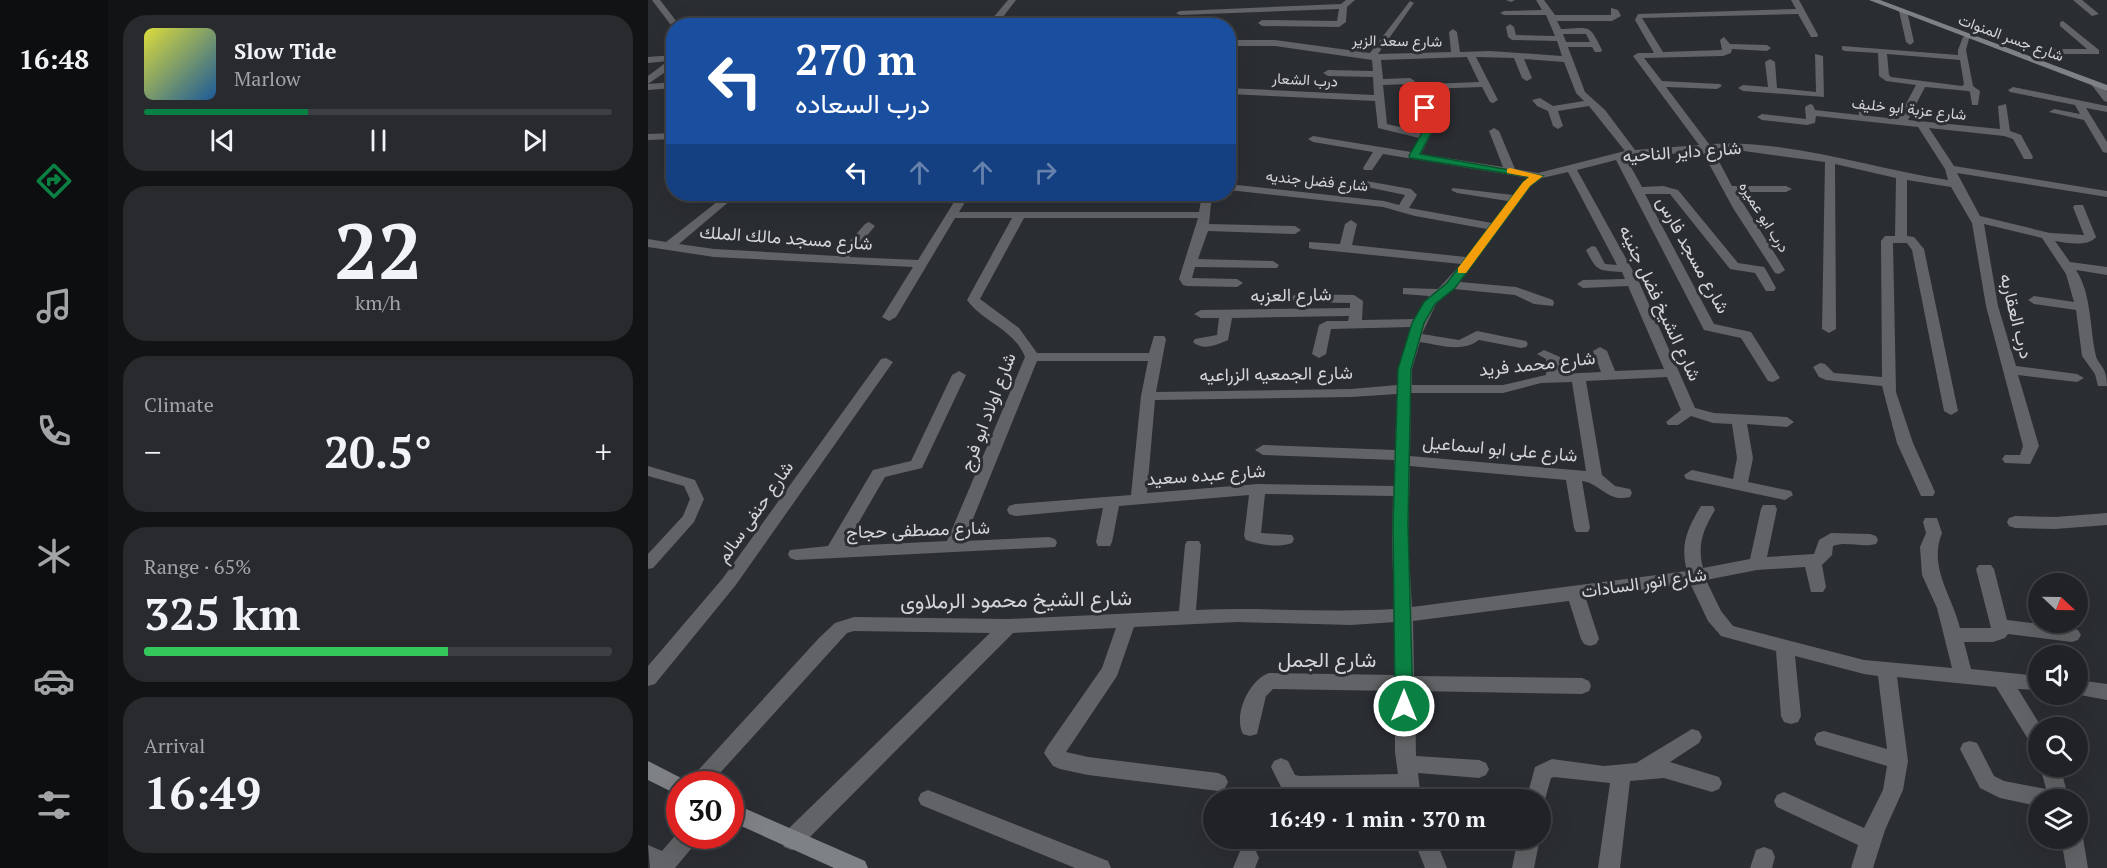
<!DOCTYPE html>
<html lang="en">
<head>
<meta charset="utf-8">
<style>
	:root { --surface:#202226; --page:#282a2e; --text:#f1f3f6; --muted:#a2a4a7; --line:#3d3f43; --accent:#0b8043 }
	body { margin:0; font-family:"PT Serif",Vazirmatn,serif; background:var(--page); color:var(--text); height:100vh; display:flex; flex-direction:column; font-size:22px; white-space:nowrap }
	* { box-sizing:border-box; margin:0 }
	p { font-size:20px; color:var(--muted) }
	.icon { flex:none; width:33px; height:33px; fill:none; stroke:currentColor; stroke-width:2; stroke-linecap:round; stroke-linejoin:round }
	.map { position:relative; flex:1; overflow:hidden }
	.sheet { display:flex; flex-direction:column; gap:15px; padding:15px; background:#121315; width:540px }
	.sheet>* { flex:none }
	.top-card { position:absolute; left:18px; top:18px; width:570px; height:183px; border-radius:24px; box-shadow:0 6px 24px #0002,0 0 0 2px var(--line); background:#1a4fa0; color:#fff; overflow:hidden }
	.needle { width:39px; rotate:112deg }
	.tools { position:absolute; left:1380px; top:573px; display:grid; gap:12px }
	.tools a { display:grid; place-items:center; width:60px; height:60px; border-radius:50%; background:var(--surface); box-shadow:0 6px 24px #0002,0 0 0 2px var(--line); font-size:30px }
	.speed { position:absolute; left:18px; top:771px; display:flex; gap:12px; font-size:30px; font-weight:700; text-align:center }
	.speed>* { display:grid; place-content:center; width:78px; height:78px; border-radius:50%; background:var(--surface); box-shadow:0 6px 24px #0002,0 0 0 2px var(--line); line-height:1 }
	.speed .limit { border:9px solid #d22; background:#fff; color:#111 }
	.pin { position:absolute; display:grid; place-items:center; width:51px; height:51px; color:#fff; margin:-26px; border-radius:12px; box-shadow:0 3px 9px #0006 }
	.me { position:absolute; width:66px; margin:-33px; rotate:0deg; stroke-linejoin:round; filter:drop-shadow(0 0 4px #0008) }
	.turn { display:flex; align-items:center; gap:21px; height:126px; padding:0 30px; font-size:27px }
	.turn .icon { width:78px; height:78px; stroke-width:2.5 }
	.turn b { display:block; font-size:42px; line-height:51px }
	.lanes { display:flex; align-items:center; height:57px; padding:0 30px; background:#0003; justify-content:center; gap:30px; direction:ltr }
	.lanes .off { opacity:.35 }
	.big { font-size:45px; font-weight:700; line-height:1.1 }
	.sheet .widget { flex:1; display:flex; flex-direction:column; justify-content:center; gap:9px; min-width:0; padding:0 21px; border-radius:24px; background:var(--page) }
	.sheet .dial { align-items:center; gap:0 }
	.dial b { font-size:78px; line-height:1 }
	.song { display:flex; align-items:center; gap:18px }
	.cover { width:72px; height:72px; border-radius:9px; background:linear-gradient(135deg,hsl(60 70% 55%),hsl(210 70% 35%)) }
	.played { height:6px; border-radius:3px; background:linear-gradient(90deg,var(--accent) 35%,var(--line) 35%) }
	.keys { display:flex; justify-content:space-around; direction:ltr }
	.heat { display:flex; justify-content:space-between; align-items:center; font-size:33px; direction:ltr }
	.charge { height:9px; border-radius:4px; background:linear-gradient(90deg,#34c759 65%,var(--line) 0) }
	.trip { position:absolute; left:555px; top:789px; width:348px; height:60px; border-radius:30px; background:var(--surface); box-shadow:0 6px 24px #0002,0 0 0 2px var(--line); font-weight:700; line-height:60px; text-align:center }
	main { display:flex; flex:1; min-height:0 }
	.tab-bar { display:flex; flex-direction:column; width:108px; justify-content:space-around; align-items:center; background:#0d0e0f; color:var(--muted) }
	.tab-bar .icon { width:42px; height:42px }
	.tab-bar .active { color:var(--accent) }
	.tab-bar b { font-size:27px; color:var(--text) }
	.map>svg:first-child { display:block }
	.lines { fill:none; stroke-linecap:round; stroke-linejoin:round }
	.lane { fill:#626366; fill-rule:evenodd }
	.street { fill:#626366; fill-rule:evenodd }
	.secondary { fill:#7f8285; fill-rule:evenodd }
	.route { fill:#0b8043; stroke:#07532c; stroke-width:1.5 }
	.slow { fill:#f59e0b }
	.labels { text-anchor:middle; stroke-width:6; stroke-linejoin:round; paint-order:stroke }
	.far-street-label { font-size:15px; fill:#d3d5d8; stroke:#2a2d32 }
	.street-label { font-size:18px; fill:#d3d5d8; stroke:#2a2d32 }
	.near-street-label { font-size:21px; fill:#d3d5d8; stroke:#2a2d32 }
</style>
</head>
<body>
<main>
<nav class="tab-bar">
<b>16:48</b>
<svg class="icon active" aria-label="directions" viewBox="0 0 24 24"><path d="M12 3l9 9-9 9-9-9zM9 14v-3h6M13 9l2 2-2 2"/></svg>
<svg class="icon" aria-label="music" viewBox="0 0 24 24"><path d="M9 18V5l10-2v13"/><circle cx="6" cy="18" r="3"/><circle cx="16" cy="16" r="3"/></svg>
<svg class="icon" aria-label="phone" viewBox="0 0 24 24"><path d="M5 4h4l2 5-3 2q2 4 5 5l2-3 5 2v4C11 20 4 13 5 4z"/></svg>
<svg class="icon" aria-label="climate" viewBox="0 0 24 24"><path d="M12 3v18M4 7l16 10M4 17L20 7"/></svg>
<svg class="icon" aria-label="car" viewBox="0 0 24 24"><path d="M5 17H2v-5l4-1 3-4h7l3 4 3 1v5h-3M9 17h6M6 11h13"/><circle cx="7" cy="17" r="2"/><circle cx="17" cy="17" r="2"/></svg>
<svg class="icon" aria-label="filters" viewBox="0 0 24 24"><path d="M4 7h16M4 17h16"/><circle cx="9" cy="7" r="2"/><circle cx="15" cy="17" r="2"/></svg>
</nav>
<section class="sheet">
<div class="widget">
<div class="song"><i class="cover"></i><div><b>Slow Tide</b><p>Marlow</p></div></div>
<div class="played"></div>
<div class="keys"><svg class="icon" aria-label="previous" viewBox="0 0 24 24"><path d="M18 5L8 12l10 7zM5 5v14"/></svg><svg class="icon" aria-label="pause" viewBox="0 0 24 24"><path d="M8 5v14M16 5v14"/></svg><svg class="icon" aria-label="next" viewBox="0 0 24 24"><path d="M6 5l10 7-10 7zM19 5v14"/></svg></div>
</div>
<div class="widget dial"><b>22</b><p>km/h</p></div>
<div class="widget"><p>Climate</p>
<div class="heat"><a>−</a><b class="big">20.5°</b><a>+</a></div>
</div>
<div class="widget"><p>Range · 65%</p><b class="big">325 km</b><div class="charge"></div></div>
<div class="widget"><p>Arrival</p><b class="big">16:49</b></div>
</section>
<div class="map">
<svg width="1459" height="868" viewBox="0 0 1459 868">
	<rect width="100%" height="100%" fill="#2a2d32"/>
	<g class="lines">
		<!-- lane -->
		<path class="lane" d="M0 466 47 480 56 499 46 522 5 568 0 569V554L35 516 42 499 36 486 0 476Z"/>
		<!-- street -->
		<path class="street" d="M4 0H12L32 26H26L25 28Z
			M360 0H368L348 26 242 25 238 22 242 19H344Z
			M698 0H707L699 7 698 22 691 27 614 26 610 23 614 20 689 21 691 9 532 15 528 13 532 11 693 4Z
			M858 0H867L863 2Z
			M888 0H896L907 15H963V8L970 10 973 16 964 21H909L913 29C942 28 941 23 954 50L953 52H947L944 47H920L937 92 957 110 987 150 1051 145 985 56 990 53H1006L987 20 990 14 1148 9 1143 0H1151L1170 35 1169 37H1163L1150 14 994 18 1015 52 1074 50 1072 40 1076 37 1082 44 1119 45 1123 48 1119 51 1084 49 1083 53 1075 56 996 58 1014 81 1072 84 1074 86 1069 89 1018 87 1061 144C1141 139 1221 168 1300 180L1297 169 1270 127 1168 116 1167 123 1159 125 1114 120 1109 117 1114 114 1158 119 1157 107 1162 104 1165 105 1167 110 1211 115 1210 103 1215 100 1220 103 1221 116 1250 119 1268 85 1238 81 1231 76 1230 53 1197 51 1194 50V46L1310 55V50L1315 37 1322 35 1318 50 1325 86 1332 91 1330 105H1324L1322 92 1320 91 1277 87 1260 120 1352 129 1350 106 1358 104 1362 131 1373 135 1385 157 1384 159H1376L1365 139 1356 136 1281 128 1306 166 1459 191V197L1309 173 1332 216 1402 233 1436 235 1425 207 1427 205H1435L1448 237C1440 247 1419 243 1407 241L1422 262 1459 267V275L1428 270C1443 293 1442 326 1447 352 1450 368 1459 364 1459 386H1450L1447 374 1434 356 1428 310 1386 304 1380 300 1386 296 1426 302 1418 274 1394 238 1336 224 1350 306 1368 366 1429 374 1436 378 1429 382 1370 375 1391 446 1382 464 1357 463 1354 459 1357 455H1372L1375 446 1338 306 1324 223 1303 187 1259 180V236L1266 237 1276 249 1310 411 1303 415 1296 411 1264 250 1259 243H1245L1248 392 1265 443 1287 492 1285 496H1273L1249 443 1234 386 1178 380 1171 377 1165 367 1172 363 1177 364 1186 373 1234 377 1233 241 1237 236H1247L1248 178 1187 164 1188 329 1181 333 1174 329 1177 162 1081 149 1065 150 1084 186H1138L1144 189 1138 192H1088L1137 270 1131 274 1127 273 1085 208 1054 151 978 158 994 187 1015 186 1030 190 1090 263 1116 267 1118 270 1128 288 1126 291H1118L1107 273 1082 269 1022 194H997L1066 324 1103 332 1132 378 1125 382 1120 381 1093 338 1056 330 968 160 929 170 991 282 1047 408 1066 413 1139 417 1146 422 1139 427 1099 424 1105 458 1100 482 1143 491 1145 495 1137 500 1038 479 1036 475 1044 470 1085 479 1089 458 1084 424 1065 423 1043 416 1030 425H1020L1018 422 1033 410 1019 377 938 381 954 475 967 486 982 489 984 493 982 497C960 503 952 483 934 481L942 528 940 532H928L926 528 918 480 762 466 760 540 764 607 1039 571C1032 545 1039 529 1053 506H1065L1067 510C1055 530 1049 545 1055 568L1102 559 1113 509 1115 505H1127L1129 509 1119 557 1166 554 1171 540 1183 533 1222 534 1228 536 1230 540 1228 544C1214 548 1199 541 1185 546L1184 555 1174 565 1178 587 1175 592H1163L1157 567 1109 570 1058 580 1073 611 1085 626 1216 660 1304 668 1289 608 1274 575 1272 547 1278 533 1275 522 1277 518H1289L1294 533C1280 567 1304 595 1312 628H1343L1328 569 1331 565H1343L1346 569 1359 620 1424 628 1430 630 1433 635 1430 640 1424 642 1360 634 1357 638 1345 642H1316L1323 669 1390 676V690L1370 689 1394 728H1390V746L1383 744 1348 687 1249 677 1260 761 1255 790 1237 830 1225 868H1203L1210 845 1129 807 1126 801 1129 795 1136 792 1216 828 1235 790 1239 766 1169 745 1166 739 1169 733 1176 731 1239 749 1230 676 1216 674 1147 656 1153 716 1150 722 1143 724 1136 722 1133 716 1128 651 1073 636 1060 621 1042 583 938 599 951 639 948 644 942 646 936 644 933 639 921 601 765 621 766 676 934 678 941 681 943 686 941 691 934 694 767 691 768 756 831 760 838 763 841 769 838 775 831 778 770 773 773 800H753L752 792 652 794 633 787 623 767 626 761 633 758 640 761 647 775 652 776 750 774 747 752V691L625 689 618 696 609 734 602 736 595 734C585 715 601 680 621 673L748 675 747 622 703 625 589 622 486 627 469 676 418 752 440 757 570 773 577 776 580 782 577 788 570 791 440 775 412 769 405 766 396 753 399 747 454 668 468 628 365 633 152 847 144 850 136 847 133 840 136 833 342 633 206 631 199 633 62 784H40L43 778 171 638 187 623 206 617 360 619 531 611 537 545 539 541H551L553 545 548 610C614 607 680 613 746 609L744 540 745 496 617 494 613 533 644 535 646 539 644 543C629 548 613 545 598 540L596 536 601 495 471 506 464 542 462 546H450L448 542 455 508 367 516 361 514 359 510 361 506 367 504 483 495 493 396 500 361H389L316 541 401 537 407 539 409 543 407 547 148 560 142 558 140 554 142 550 180 546 225 470 263 461 304 375 311 371 318 375 274 468 237 477 197 546 299 541 377 357C366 329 336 323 319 300L364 218H307L248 317 241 321 234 317 265 267 66 257 0 247V239L18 242 79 194H90L31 244 66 249 189 256 217 224 221 222 227 226 201 257 270 260 311 194H322L311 212H551L554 194H564L561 224 647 226 653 230 647 234 560 231 550 259 625 261 631 265 629 268 547 267 544 278 589 279 595 283 589 287 539 286 535 285 531 279 550 218H376L332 299 371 328 389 353H501L506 336H516L518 339 508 392 703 389 749 385 750 369 763 327 683 329 678 354 671 358 664 354 671 325 679 321H700L701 316 584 318 580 340C569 345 555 351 545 342L547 339 569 335 571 318H553L546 314 553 310 702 308V303L648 302 642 298 648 294 706 295 715 301 714 320 767 319 781 296 755 294V288L790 289 813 264 665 249 661 248V242L692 244 697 224 703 220 709 224 704 245 818 257 839 229 767 216 735 207 580 190V184L736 201 751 205 757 195 714 186V182L718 181 763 189 769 195 761 208 844 223 860 201 809 193 803 190 805 188 865 195 881 178 735 154 724 170H716L715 168 725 152 665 142 660 139 665 136 763 152 771 138 730 128 727 101 580 94V88L726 95 725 77 680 76 675 73 680 70 725 71 724 60 627 46H580V40H627L722 53 762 1 766 3 730 54 803 52 801 32 805 29 809 32 812 52 842 51 914 56 909 41 864 40 860 37 858 27 862 24 866 27 868 35 907 36 898 15H856L852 13 856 11 894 10ZM915 34H938L942 42H918ZM1239 54 1312 60 1316 84 1314 86 1243 77 1241 75ZM819 57 831 82 781 84 776 87 778 89 834 87 842 102 845 103 850 100 828 57 866 58 874 78 879 81 884 78 876 59 916 62 928 93 936 101 905 106 892 98 884 100 889 106 900 111 905 126 910 129 915 126 910 111 941 106 977 151 890 173 867 169 851 131 846 128 841 131 855 167 773 154 785 131 782 108 777 105 772 108 774 132 739 124 735 85 762 84 767 81 762 78 735 79 733 60ZM920 172 969 265 957 264 948 247 944 246 938 250C949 272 950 270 974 272L977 279 935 280 929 284 935 288 980 286 1016 369 967 371 959 351 952 347 945 351 953 372 912 374V357L896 350 889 354 898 359V375L855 385H764V369L772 342C793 345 813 353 831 340L873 348 878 347 880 344 878 341 829 331 811 340 774 334 788 304 806 289 867 295 886 304 905 306 906 303 905 300 868 287 812 282 883 186 894 178ZM924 382 938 471 762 456 763 393H855L893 383ZM749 394 747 450 615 445 607 450 615 455 746 460V486L610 484 499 493 507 400 703 397Z
			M1425 0H1434L1451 14 1444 16Z
			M1255 9 1259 11 1266 42 1262 45 1258 42 1251 11Z
			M1415 21 1451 50V54H1387V50L1390 49H1439L1412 26V22Z
			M1167 54 1175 56 1176 97 1095 91 1090 88 1095 85 1120 87 1117 62 1122 59 1127 62 1129 88 1168 92Z
			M26 55V66L0 84V76L20 61 0 63V57Z
			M26 82V88L0 90V84Z
			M1445 82H1451L1459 92V102L1456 101 1443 84Z
			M1365 87 1459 106V112L1438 108 1459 142V153L1455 152 1436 120 1401 112 1406 109 1432 114 1427 105 1362 92 1360 90Z
			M26 133V139L0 140V134Z
			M238 358 245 362 87 586 7 684 0 686V666L75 578 233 359Z
			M1459 513V525L1407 529 1367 528 1361 526 1359 522 1361 518 1367 516 1407 517Z
			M1430 680 1459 684V700L1427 694H1430Z
			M1044 729 1051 731 1054 737 1051 743 1022 762 1071 777 1074 783 1071 789 1064 792 1016 778 982 781 972 868H950L962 783 906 777 903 778 895 806 892 807V800H878L887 767 904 759 956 766 988 763Z
			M1322 741 1329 743 1346 776 1356 781 1398 789 1392 766H1412L1421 800H1390V806L1352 798 1332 788 1312 749 1315 743Z
			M280 790 460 861 463 868H427L273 805 270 799 273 793Z
			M32 830V836H50L48 843 27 868H2L0 845 14 851Z
			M1430 830 1435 838 1440 868H1418L1413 838H1430Z
			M765 838H787L799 868H777Z
			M870 838H892L886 868H864Z
			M1116 847 1124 850 1127 857 1124 868H1102L1108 850Z
			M600 848 608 851 611 858 607 868H585L592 851Z"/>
		<!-- secondary -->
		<path class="secondary" d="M1221 0H1232L1459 85V91Z
			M0 761 39 781 41 784H32V796L0 780Z
			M82 802 217 861 220 868H186L82 821Z"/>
	</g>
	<!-- route -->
	<path class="route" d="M777 105 781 108 784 131 772 154 895 176 882 186 807 288 787 304 776 323 763 369 760 524 765 706 762 711H750L747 706 745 524 750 369 764 323 776 302 799 283 875 182 881 177 762 158 761 156 775 131 772 108Z"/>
	<!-- slow -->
	<path class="slow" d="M862 168 895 176 882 186 818 273H810V268L875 182 881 177 859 173V169Z"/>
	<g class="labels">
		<!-- far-street labels -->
		<g class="far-street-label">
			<text transform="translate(1363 38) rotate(20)" y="5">شارع جسر المنوات</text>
			<text transform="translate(749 41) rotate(1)" y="5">شارع سعد الزير</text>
			<text transform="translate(657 80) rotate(3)" y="5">درب الشعار</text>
			<text transform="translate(1261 109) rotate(6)" y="5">شارع عزبة ابو خليف</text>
			<text transform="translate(669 181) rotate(6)" y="5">شارع فضل جنديه</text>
			<text transform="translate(1116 217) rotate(58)" y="5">درب ابو عميره</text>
		</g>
		<!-- street labels -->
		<g class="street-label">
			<text transform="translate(1034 152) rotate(-4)" y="6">شارع داير الناحيه</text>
			<text transform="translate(138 238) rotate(4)" y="6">شارع مسجد مالك الملك</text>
			<text transform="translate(1045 255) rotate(61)" y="6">شارع مسجد فارس</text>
			<text transform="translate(643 295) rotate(-1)" y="6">شارع العزبه</text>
			<text transform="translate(1012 303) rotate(65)" y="6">شارع الشيخ فضل جنينه</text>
			<text transform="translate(1368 316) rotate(76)" y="6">درب العقاربه</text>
			<text transform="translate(889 364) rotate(-6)" y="6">شارع محمد فريد</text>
			<text transform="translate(628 374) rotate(-1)" y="6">شارع الجمعيه الزراعيه</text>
			<text transform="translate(340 412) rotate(-69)" y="6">شارع اولاد ابو فرج</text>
			<text transform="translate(852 449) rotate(5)" y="6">شارع على ابو اسماعيل</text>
			<text transform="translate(558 475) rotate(-4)" y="6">شارع عبده سعيد</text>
			<text transform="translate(107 512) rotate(-55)" y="6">شارع حنفى سالم</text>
			<text transform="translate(270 530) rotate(-2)" y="6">شارع مصطفى حجاج</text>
			<text transform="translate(996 583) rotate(-8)" y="6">شارع انور السادات</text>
		</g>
		<!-- near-street labels -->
		<g class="near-street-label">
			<text transform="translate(368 600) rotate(-1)" y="7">شارع الشيخ محمود الرملاوى</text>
			<text x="679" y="667">شارع الجمل</text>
		</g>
	</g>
</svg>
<div class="tools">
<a><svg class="needle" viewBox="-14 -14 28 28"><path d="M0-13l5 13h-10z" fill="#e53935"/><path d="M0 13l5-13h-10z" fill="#a2a4a7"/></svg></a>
<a><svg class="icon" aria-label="sound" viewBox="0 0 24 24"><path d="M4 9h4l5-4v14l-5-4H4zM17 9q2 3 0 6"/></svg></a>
<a><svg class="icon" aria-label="search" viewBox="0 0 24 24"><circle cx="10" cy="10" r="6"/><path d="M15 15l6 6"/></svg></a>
<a><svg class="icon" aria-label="layers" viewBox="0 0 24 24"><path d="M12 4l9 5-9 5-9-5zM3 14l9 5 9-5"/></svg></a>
</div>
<div class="speed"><div class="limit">30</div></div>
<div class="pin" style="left:777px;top:108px;background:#d93025"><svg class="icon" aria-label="arrive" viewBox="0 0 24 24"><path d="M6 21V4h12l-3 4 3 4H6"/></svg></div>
<svg class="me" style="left:756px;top:706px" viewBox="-20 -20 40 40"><circle r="17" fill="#0b8043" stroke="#fff" stroke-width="3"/><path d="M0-11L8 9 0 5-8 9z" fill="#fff"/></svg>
<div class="trip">16:49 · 1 min · 370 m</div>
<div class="top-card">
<div class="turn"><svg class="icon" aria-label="left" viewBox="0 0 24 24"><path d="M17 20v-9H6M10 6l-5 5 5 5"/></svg><div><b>270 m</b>درب السعاده</div></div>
<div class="lanes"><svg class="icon" aria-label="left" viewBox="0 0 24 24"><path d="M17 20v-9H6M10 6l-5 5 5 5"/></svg><svg class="icon off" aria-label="ahead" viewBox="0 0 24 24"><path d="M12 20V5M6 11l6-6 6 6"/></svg><svg class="icon off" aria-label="ahead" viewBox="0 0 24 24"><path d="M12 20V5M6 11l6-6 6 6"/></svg><svg class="icon off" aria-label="right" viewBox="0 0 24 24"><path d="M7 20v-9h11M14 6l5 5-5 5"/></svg></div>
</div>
</div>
</main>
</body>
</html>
